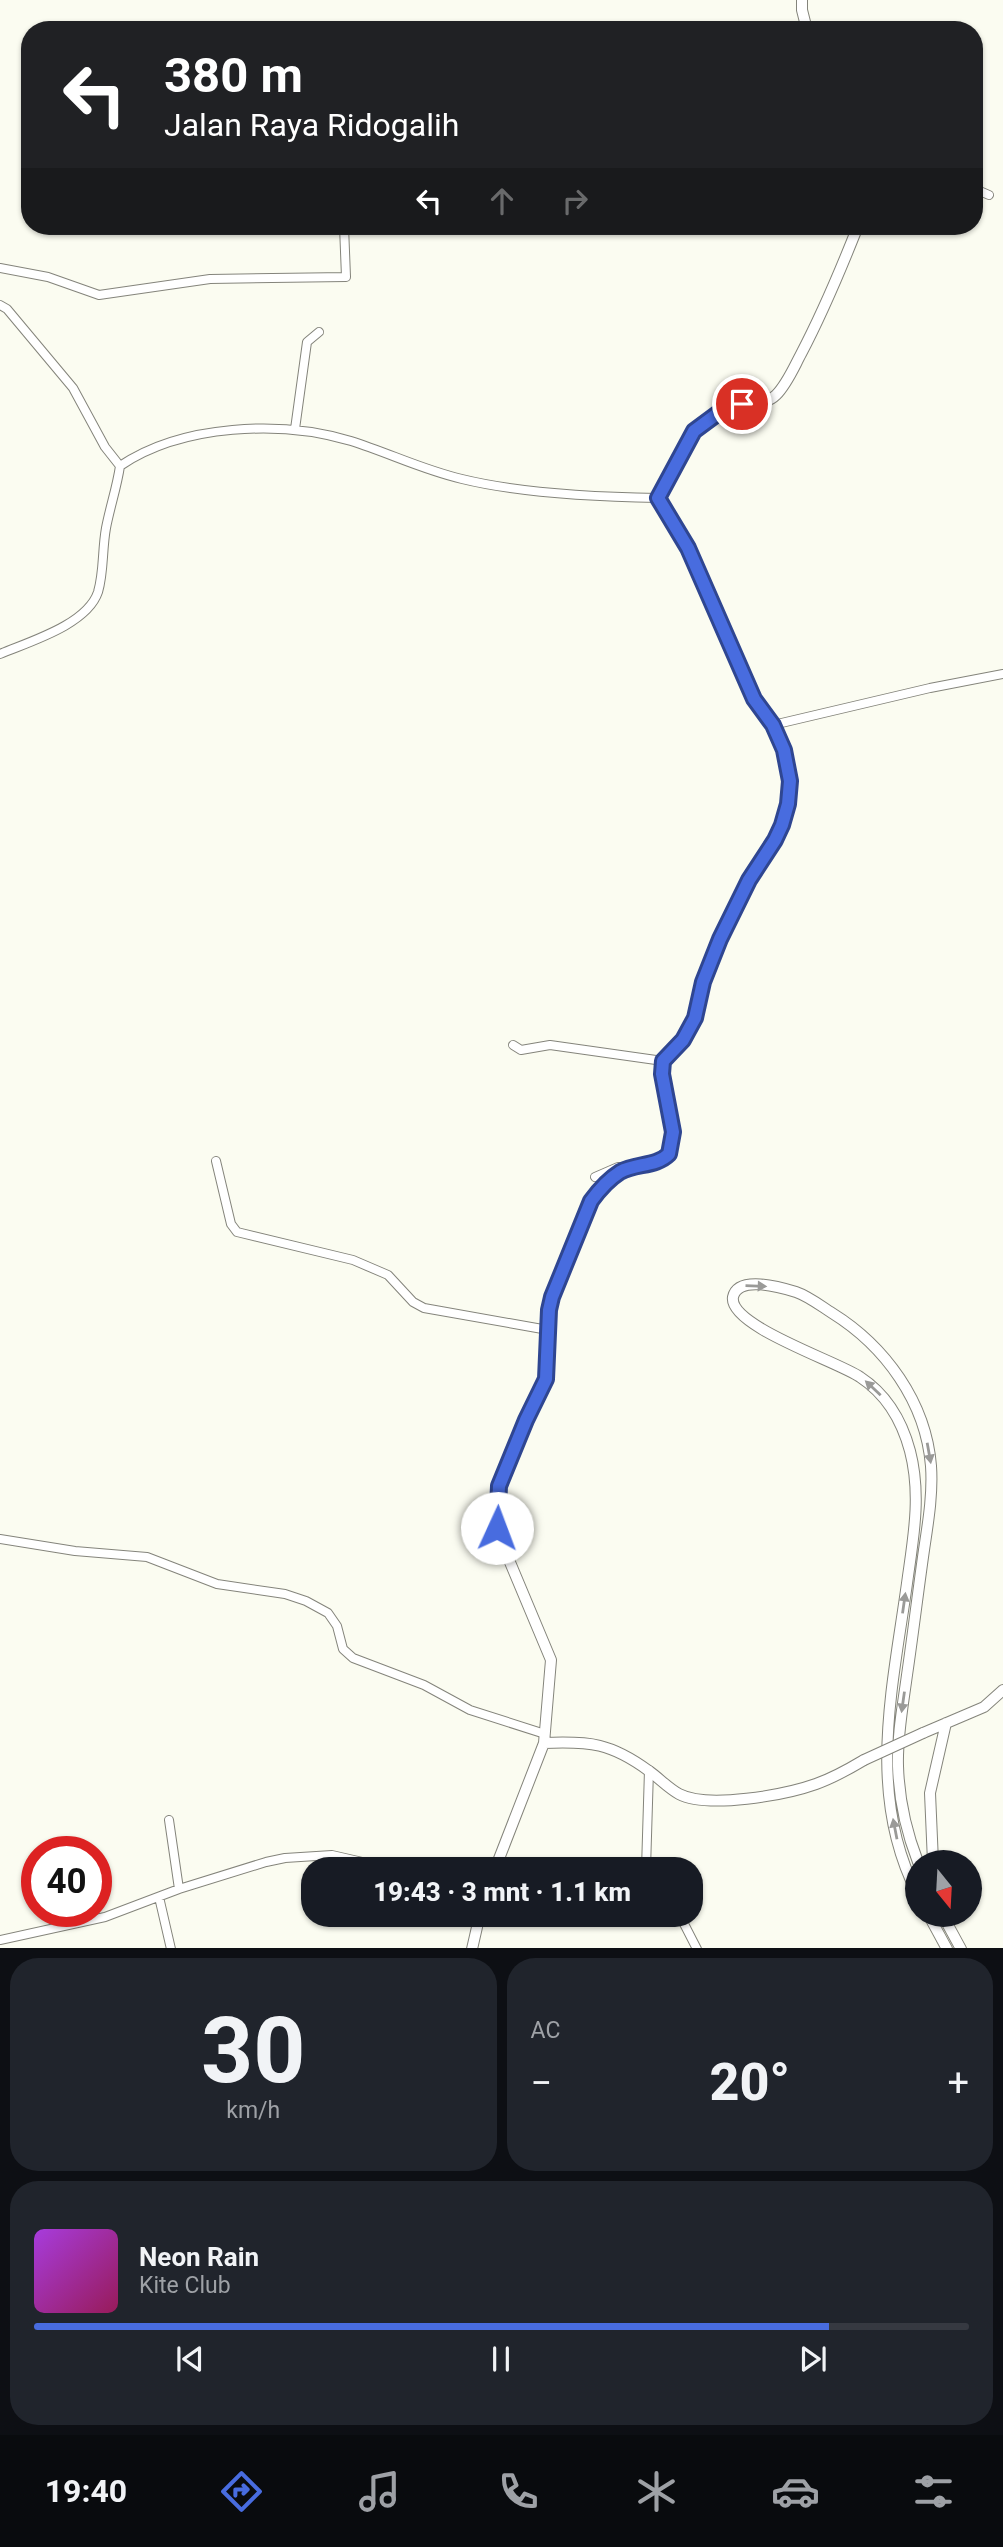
<!DOCTYPE html>
<html lang="id">
<head>
<meta charset="utf-8">
<style>
	:root { --surface:#171b24; --page:#20242c; --text:#f1f3f6; --muted:#9ea1a6; --line:#363941; --accent:#486cdf }
	body { margin:0; font-family:Roboto,sans-serif; background:var(--page); color:var(--text); height:100vh; display:flex; flex-direction:column; font-size:26px; white-space:nowrap }
	* { box-sizing:border-box; margin:0 }
	p { font-size:23px; color:var(--muted) }
	.icon { flex:none; width:38px; height:38px; fill:none; stroke:currentColor; stroke-width:2; stroke-linecap:round; stroke-linejoin:round }
	.map { position:relative; height:1948px; overflow:hidden }
	.panel { display:flex; flex-direction:column; gap:10px; padding:10px; background:#0d0f14; flex:1 }
	.panel>* { flex:none }
	.hud { position:absolute; left:21px; top:21px; width:962px; height:214px; border-radius:28px; box-shadow:0 2px 5px #0004; background:#202124; color:#fff; overflow:hidden }
	.needle { width:46px; rotate:162deg }
	.buttons { position:absolute; left:905px; top:1850px; display:grid; gap:14px }
	.buttons a { display:grid; place-items:center; width:77px; height:77px; border-radius:50%; background:var(--surface); box-shadow:0 2px 5px #0004; font-size:35px }
	.speed { position:absolute; left:21px; top:1836px; display:flex; gap:14px; font-size:35px; font-weight:700; text-align:center }
	.speed>* { display:grid; place-content:center; width:91px; height:91px; border-radius:50%; background:var(--surface); box-shadow:0 2px 5px #0004; line-height:1 }
	.speed .limit { border:10px solid #d22; background:#fff; color:#111 }
	.pin { position:absolute; display:grid; place-items:center; width:60px; height:60px; color:#fff; margin:-30px; border:4px solid #fff; border-radius:50%; box-shadow:0 2px 7px #0007 }
	.me { position:absolute; width:77px; margin:-38px; rotate:2deg; stroke-linejoin:round; filter:drop-shadow(0 0 5px #0008) }
	.turn { display:flex; align-items:center; gap:24px; height:147px; padding:0 28px; font-size:32px }
	.turn .icon { width:91px; height:91px; stroke-width:2.5 }
	.turn b { display:block; font-size:49px; line-height:60px }
	.lanes { display:flex; align-items:center; height:66px; padding:0 28px; background:#0003; justify-content:center; gap:35px; direction:ltr }
	.lanes .off { opacity:.35 }
	.big { font-size:52px; font-weight:800; line-height:1.1 }
	.panel .card { flex:1; display:flex; flex-direction:column; justify-content:center; gap:10px; min-width:0; padding:0 24px; border-radius:28px; background:var(--page) }
	.panel .dial { align-items:center; gap:0 }
	.dial b { font-size:91px; line-height:1 }
	.song { display:flex; align-items:center; gap:21px }
	.cover { width:84px; height:84px; border-radius:10px; background:linear-gradient(135deg,hsl(280 70% 55%),hsl(330 70% 35%)) }
	.played { height:7px; border-radius:4px; background:linear-gradient(90deg,var(--accent) 85%,var(--line) 85%) }
	.keys { display:flex; justify-content:space-around; direction:ltr }
	.heat { display:flex; justify-content:space-between; align-items:center; font-size:38px; direction:ltr }
	.panel .tiles { flex:1; display:grid; gap:10px; grid-template-columns:1fr 1fr }
	.card:last-child { grid-column:span 2 }
	.trip { position:absolute; left:301px; top:1857px; width:402px; height:70px; border-radius:28px; background:var(--surface); box-shadow:0 2px 5px #0004; font-weight:800; line-height:70px; text-align:center }
	.dock { display:flex; height:112px; justify-content:space-around; align-items:center; background:#090b0e; color:var(--muted) }
	.dock .icon { width:49px; height:49px }
	.dock .on { color:var(--accent) }
	.dock b { font-size:32px; color:var(--text) }
	.map>svg:first-child { display:block }
	.lines { fill:none; stroke-linecap:round; stroke-linejoin:round }
	.street-casing { stroke:#84847b; stroke-width:10 }
	.secondary-casing { stroke:#84847b; stroke-width:12 }
	.street { stroke:#fff; stroke-width:8 }
	.secondary { stroke:#fff; stroke-width:10 }
	.secondary-bridge-casing { stroke:#84847b; stroke-width:12; stroke-linecap:butt }
	.secondary-bridge { stroke:#fff; stroke-width:10 }
	.oneway { fill:#9a9a98 }
	.route-casing { stroke:#2f4691; stroke-width:18 }
	.route { stroke:#486cdf; stroke-width:12 }
</style>
</head>
<body>
<div class="map">
<svg width="1003" height="1949" viewBox="0 0 1003 1949">
	<rect width="100%" height="100%" fill="#fbfcf1"/>
	<g class="lines">
		<defs>
			<path id="street" d="M975 189 989 195
				M0 268 48 277 99 295 210 279 346 277 344 226
				M0 305 7 309 73 388 105 447 120 466C182 424 281 420 351 441 389 453 423 470 462 479 519 493 598 497 658 498
				M295 429 307 342 319 332
				M0 654C28 642 87 625 98 592 104 572 102 550 106 528 110 507 117 487 120 466
				M773 725 930 688 1003 674
				M513 1045 521 1050 550 1045 663 1061
				M216 1161 231 1224 237 1232 353 1260 388 1275 413 1302 424 1308 548 1330
				M595 1177 618 1167 629 1168
				M0 1539 75 1551 147 1557 217 1584 285 1594 306 1601 328 1613 337 1626 343 1649 353 1658 424 1685 470 1710 545 1734
				M169 1820 179 1889
				M646 1869 649 1770
				M159 1897 171 1949
				M679 1914 697 1949
				M0 1940 105 1917 179 1889 266 1862 285 1858 332 1855 393 1869"/>
			<path id="secondary" d="M802 0V10L807 30
				M923 1733 984 1707 1003 1690
				M544 1743C590 1741 611 1743 649 1771 659 1778 668 1788 679 1794 708 1809 785 1795 816 1784 833 1778 849 1769 864 1760
				M933 1862 930 1793 946 1723
				M495 1869 544 1743 551 1660 499 1536 497 1507 499 1486 526 1420 546 1379 549 1309 591 1201C599 1190 609 1179 620 1172 635 1163 656 1167 669 1154L673 1132 662 1074 663 1061 683 1040 695 1018 703 982 720 939 749 880 775 840 782 825 788 804 790 781 784 750 773 725 754 699 688 548 658 498C675 457 694 417 740 405 752 402 766 405 776 395 787 384 794 367 801 354 823 312 841 269 858 226
				M917 1893C865 1792 894 1682 908 1576 914 1534 921 1493 910 1451 902 1421 886 1394 860 1377 839 1362 728 1326 733 1297 738 1275 780 1287 796 1292 808 1296 821 1306 832 1313 885 1346 926 1402 931 1466 933 1494 928 1523 924 1550 918 1592 913 1634 907 1675 903 1705 897 1736 898 1766 899 1799 906 1831 918 1862
				M928 1914 947 1949
				M942 1914 961 1949
				M472 1949 480 1914"/>
		</defs>
		<!-- street casing -->
		<use href="#street" class="street-casing"/>
		<!-- secondary casing -->
		<use href="#secondary" class="secondary-casing"/>
		<!-- street -->
		<use href="#street" class="street"/>
		<!-- secondary -->
		<use href="#secondary" class="secondary"/>
		<defs>
			<path id="secondary-bridge" d="M864 1760 923 1733"/>
		</defs>
		<!-- secondary-bridge casing -->
		<use href="#secondary-bridge" class="secondary-bridge-casing"/>
		<!-- secondary-bridge -->
		<use href="#secondary-bridge" class="secondary-bridge"/>
	</g>
	<!-- one-way arrows -->
	<defs><path id="oneway-solid" d="M-6-.8H1V-3.2L6.5 0L1 3.2V.8H-6Z" transform="scale(1.75)"/></defs>
	<g class="oneway">
		<use href="#oneway-solid" transform="translate(756 1286) rotate(2)"/>
		<use href="#oneway-solid" transform="translate(873 1388) rotate(-137)"/>
		<use href="#oneway-solid" transform="translate(929 1453) rotate(80)"/>
		<use href="#oneway-solid" transform="translate(904 1603) rotate(-82)"/>
		<use href="#oneway-solid" transform="translate(903 1702) rotate(98)"/>
		<use href="#oneway-solid" transform="translate(895 1829) rotate(-101)"/>
	</g>
	<g class="lines">
		<defs>
			<path id="route" d="M497 1528 499 1486 526 1420 546 1379 549 1310 552 1297 591 1201C599 1190 609 1179 620 1172 636 1163 656 1167 669 1154L673 1132 662 1074 663 1061 683 1040 695 1018 703 982 720 939 749 880 775 840 782 825 788 804 790 781 784 750 773 725 754 699 688 548 658 498 694 431 717 414 742 404"/>
		</defs>
		<!-- route casing -->
		<use href="#route" class="route-casing"/>
		<!-- route -->
		<use href="#route" class="route"/>
	</g>
</svg>
<div class="buttons">
<a><svg class="needle" viewBox="-14 -14 28 28"><path d="M0-13l5 13h-10z" fill="#e53935"/><path d="M0 13l5-13h-10z" fill="#9ea1a6"/></svg></a>
</div>
<div class="speed"><div class="limit">40</div></div>
<div class="pin" style="left:742px;top:404px;background:#d93025"><svg class="icon" aria-label="arrive" viewBox="0 0 24 24"><path d="M6 21V4h12l-3 4 3 4H6"/></svg></div>
<svg class="me" style="left:497px;top:1528px" viewBox="-20 -20 40 40"><circle r="19" fill="#fff"/><path d="M0-13L10 11 0 6-10 11z" fill="#486cdf"/></svg>
<div class="trip">19:43 · 3 mnt · 1.1 km</div>
<div class="hud">
<div class="turn"><svg class="icon" aria-label="left" viewBox="0 0 24 24"><path d="M17 20v-9H6M10 6l-5 5 5 5"/></svg><div><b>380 m</b>Jalan Raya Ridogalih</div></div>
<div class="lanes"><svg class="icon" aria-label="left" viewBox="0 0 24 24"><path d="M17 20v-9H6M10 6l-5 5 5 5"/></svg><svg class="icon off" aria-label="ahead" viewBox="0 0 24 24"><path d="M12 20V5M6 11l6-6 6 6"/></svg><svg class="icon off" aria-label="right" viewBox="0 0 24 24"><path d="M7 20v-9h11M14 6l5 5-5 5"/></svg></div>
</div>
</div>
<section class="panel">
<div class="tiles">
<div class="card dial"><b>30</b><p>km/h</p></div>
<div class="card"><p>AC</p>
<div class="heat"><a>−</a><b class="big">20°</b><a>+</a></div>
</div>
<div class="card">
<div class="song"><i class="cover"></i><div><b>Neon Rain</b><p>Kite Club</p></div></div>
<div class="played"></div>
<div class="keys"><svg class="icon" aria-label="previous" viewBox="0 0 24 24"><path d="M18 5L8 12l10 7zM5 5v14"/></svg><svg class="icon" aria-label="pause" viewBox="0 0 24 24"><path d="M8 5v14M16 5v14"/></svg><svg class="icon" aria-label="next" viewBox="0 0 24 24"><path d="M6 5l10 7-10 7zM19 5v14"/></svg></div>
</div>
</div>
</section>
<nav class="dock">
<b>19:40</b>
<svg class="icon on" aria-label="directions" viewBox="0 0 24 24"><path d="M12 3l9 9-9 9-9-9zM9 14v-3h6M13 9l2 2-2 2"/></svg>
<svg class="icon" aria-label="music" viewBox="0 0 24 24"><path d="M9 18V5l10-2v13"/><circle cx="6" cy="18" r="3"/><circle cx="16" cy="16" r="3"/></svg>
<svg class="icon" aria-label="phone" viewBox="0 0 24 24"><path d="M5 4h4l2 5-3 2q2 4 5 5l2-3 5 2v4C11 20 4 13 5 4z"/></svg>
<svg class="icon" aria-label="climate" viewBox="0 0 24 24"><path d="M12 3v18M4 7l16 10M4 17L20 7"/></svg>
<svg class="icon" aria-label="car" viewBox="0 0 24 24"><path d="M5 17H2v-5l4-1 3-4h7l3 4 3 1v5h-3M9 17h6M6 11h13"/><circle cx="7" cy="17" r="2"/><circle cx="17" cy="17" r="2"/></svg>
<svg class="icon" aria-label="filters" viewBox="0 0 24 24"><path d="M4 7h16M4 17h16"/><circle cx="9" cy="7" r="2"/><circle cx="15" cy="17" r="2"/></svg>
</nav>
</body>
</html>
